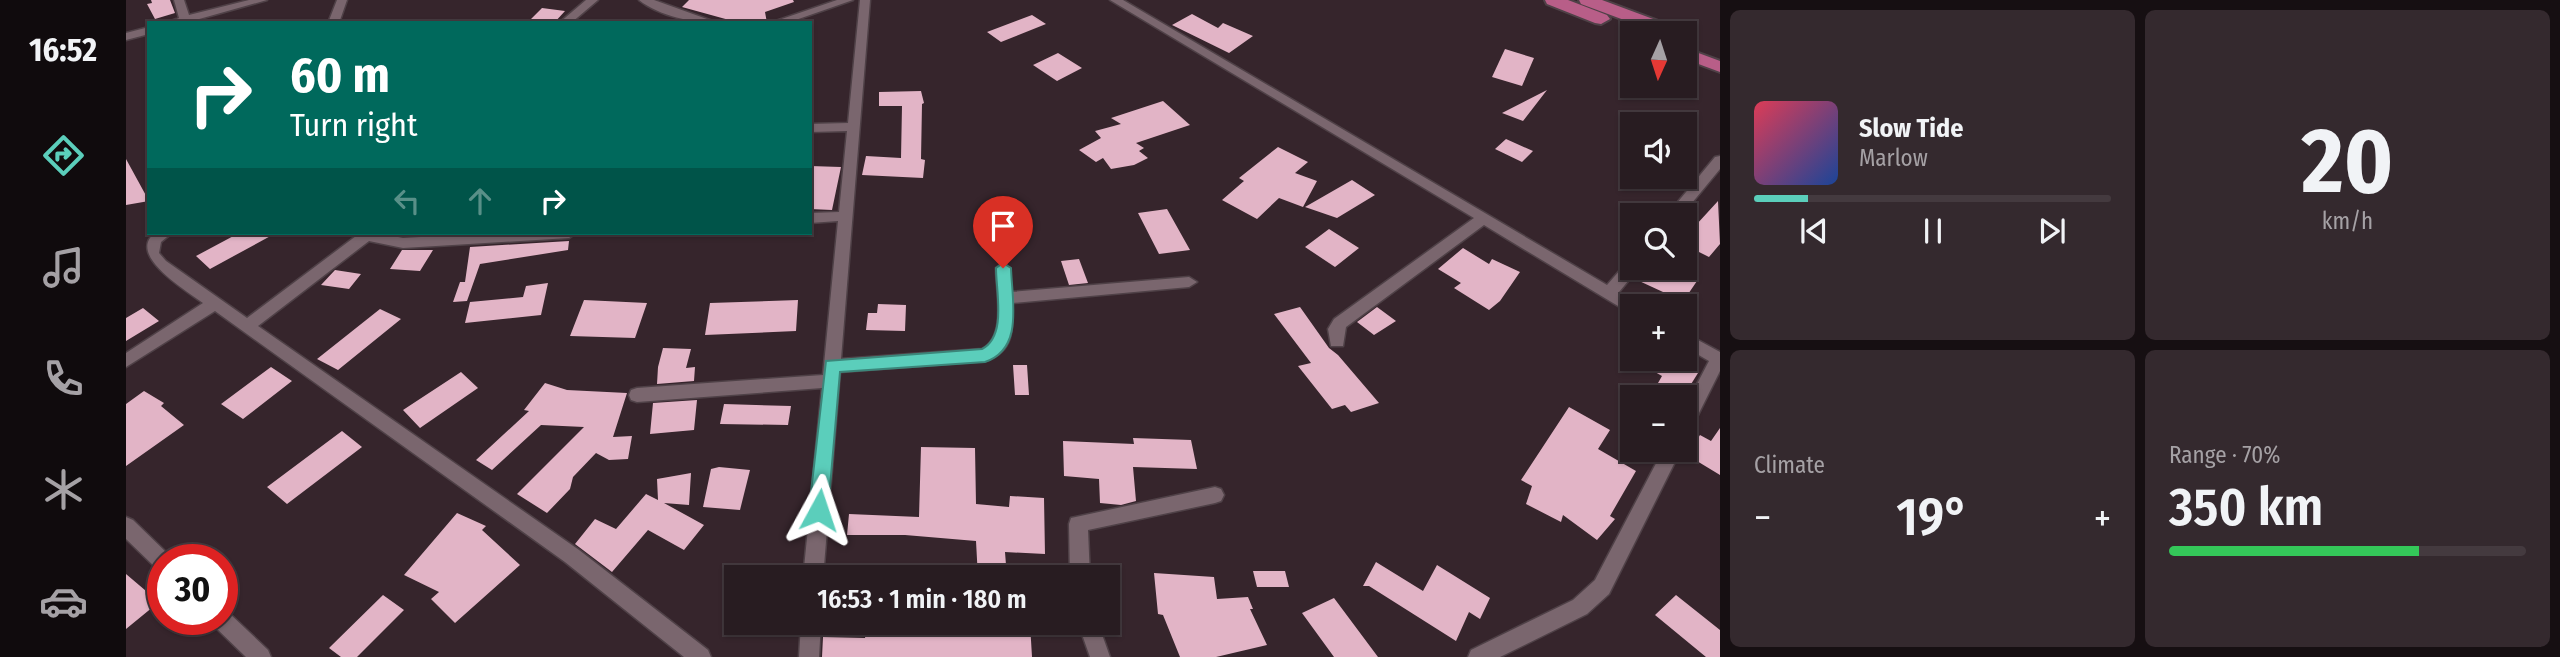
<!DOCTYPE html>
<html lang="en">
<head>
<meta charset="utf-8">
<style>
	:root { --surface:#281c21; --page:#34292e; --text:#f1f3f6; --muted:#a5a1a5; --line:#443a3f; --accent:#5bcebb }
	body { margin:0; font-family:"Fira Sans Condensed",sans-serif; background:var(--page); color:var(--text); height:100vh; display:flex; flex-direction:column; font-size:26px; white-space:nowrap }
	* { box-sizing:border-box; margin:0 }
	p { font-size:23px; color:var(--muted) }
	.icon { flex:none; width:38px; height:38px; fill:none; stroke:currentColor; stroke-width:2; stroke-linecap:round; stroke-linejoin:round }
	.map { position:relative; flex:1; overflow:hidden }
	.drawer { display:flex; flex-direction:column; gap:10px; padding:10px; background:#160f12; width:840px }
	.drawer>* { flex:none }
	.top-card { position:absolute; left:21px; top:21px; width:665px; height:214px; border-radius:0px; box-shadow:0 2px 5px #0004,0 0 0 2px var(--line); background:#00695c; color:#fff; overflow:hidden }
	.needle { width:46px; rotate:183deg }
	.tools { position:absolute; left:1494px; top:21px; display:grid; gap:14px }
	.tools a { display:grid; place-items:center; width:77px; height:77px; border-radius:0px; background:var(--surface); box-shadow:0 2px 5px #0004,0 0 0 2px var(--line); font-size:35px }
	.speed { position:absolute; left:21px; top:544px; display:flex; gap:14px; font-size:35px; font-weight:700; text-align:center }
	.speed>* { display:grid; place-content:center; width:91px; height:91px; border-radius:50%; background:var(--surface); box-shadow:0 2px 5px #0004,0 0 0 2px var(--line); line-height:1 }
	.speed .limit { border:10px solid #d22; background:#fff; color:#111 }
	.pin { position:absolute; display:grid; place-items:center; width:60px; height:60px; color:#fff; margin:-72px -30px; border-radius:50% 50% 50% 0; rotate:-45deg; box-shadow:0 0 7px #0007 }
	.pin .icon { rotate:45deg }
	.me { position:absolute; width:77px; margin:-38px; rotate:5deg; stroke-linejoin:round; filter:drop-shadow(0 0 5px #0008) }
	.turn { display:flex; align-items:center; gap:24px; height:147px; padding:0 28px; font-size:32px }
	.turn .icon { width:91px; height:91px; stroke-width:2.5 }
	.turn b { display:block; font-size:49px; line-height:60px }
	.lanes { display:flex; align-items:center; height:66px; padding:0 28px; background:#0003; justify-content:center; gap:35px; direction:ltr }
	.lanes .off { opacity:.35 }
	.big { font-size:52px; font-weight:600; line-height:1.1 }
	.drawer .widget { flex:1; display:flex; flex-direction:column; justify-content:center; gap:10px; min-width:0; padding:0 24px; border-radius:10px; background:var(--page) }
	.drawer .dial { align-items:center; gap:0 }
	.dial b { font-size:91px; line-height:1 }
	.song { display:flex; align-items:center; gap:21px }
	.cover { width:84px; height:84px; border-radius:10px; background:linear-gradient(135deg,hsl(350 70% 55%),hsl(220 70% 35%)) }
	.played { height:7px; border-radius:4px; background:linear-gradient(90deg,var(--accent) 15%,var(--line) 15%) }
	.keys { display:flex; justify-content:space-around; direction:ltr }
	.heat { display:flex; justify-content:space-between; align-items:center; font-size:38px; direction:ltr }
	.charge { height:10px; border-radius:5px; background:linear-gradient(90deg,#34c759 70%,var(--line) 0) }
	.drawer .tiles { flex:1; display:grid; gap:10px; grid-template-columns:repeat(2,1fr) }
	.trip { position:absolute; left:598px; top:565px; width:396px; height:70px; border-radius:0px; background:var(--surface); box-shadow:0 2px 5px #0004,0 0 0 2px var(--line); font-weight:600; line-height:70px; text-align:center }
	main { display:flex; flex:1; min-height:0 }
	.tabs { display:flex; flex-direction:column; width:126px; justify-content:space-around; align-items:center; background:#100b0d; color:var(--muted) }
	.tabs .icon { width:49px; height:49px }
	.tabs .selected { color:var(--accent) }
	.tabs b { font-size:32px; color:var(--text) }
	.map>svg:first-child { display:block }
	.building { fill:#e2b4c6 }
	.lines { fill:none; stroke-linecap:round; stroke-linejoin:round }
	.minor-casing { stroke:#4f4147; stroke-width:3 }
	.trunk-casing { stroke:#4f4147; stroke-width:4 }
	.minor { fill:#7a666e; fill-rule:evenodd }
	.trunk { fill:#b85e88; fill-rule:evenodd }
	.route { fill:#5bcebb; stroke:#3b867a; stroke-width:2 }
</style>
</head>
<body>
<main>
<nav class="tabs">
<b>16:52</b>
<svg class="icon selected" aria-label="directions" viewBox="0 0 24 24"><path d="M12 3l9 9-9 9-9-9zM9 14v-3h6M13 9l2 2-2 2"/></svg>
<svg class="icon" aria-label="music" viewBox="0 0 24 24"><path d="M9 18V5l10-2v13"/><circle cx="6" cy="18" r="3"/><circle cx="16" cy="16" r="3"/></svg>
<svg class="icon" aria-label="phone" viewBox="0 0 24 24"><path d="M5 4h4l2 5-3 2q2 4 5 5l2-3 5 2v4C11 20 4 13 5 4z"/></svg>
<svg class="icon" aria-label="climate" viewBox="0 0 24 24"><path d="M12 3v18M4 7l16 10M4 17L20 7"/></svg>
<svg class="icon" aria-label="car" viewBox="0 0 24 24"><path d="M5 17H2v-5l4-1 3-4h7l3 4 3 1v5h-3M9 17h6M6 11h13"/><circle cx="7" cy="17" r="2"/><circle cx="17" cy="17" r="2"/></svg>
</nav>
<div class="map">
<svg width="1594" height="657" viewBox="0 0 1594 657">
	<rect width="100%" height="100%" fill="#36252c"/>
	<!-- building -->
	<path class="building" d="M25 0H44L49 13 29 19 21 4 26 3Z
		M563 0H667L668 2 639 12 641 23H614L556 7Z
		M416 8 439 11 428 23H401Z
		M1066 14 1092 28 1097 23 1127 36 1103 53 1046 25Z
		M906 15 920 24 875 42 861 32Z
		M1379 49 1408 58 1396 86 1366 77Z
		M932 53 956 68 931 81 907 65Z
		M1421 90 1397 121 1376 113Z
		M795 91 798 103 796 104 795 159 799 160 797 178 736 175 740 156 775 158 776 106H753V92Z
		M1037 101 1064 125 1010 143 1018 148 1013 151 1022 158 1008 165 985 169 977 158 970 162 953 150 975 138 969 131 995 124 985 118Z
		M1380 139 1407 151 1396 162 1369 149Z
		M1152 147 1182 162 1169 173 1191 181 1177 207 1153 198 1131 219 1096 200 1118 181 1113 178Z
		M0 159 23 201 0 205Z
		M684 166 715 167 706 210 684 209Z
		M1226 180 1249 195 1211 218 1179 207Z
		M1592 201 1594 244 1583 257 1559 245V237Z
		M1041 209 1064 250 1033 254 1012 213Z
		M1203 229 1233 248 1209 267 1179 247Z
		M113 233H150L84 269 70 256Z
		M443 241 442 250 354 264 341 301 327 302 334 282H339L344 247Z
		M1337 248 1363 264 1366 259 1394 272 1374 301 1363 310 1328 288 1335 283 1312 269Z
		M276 250H307L294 271 264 269Z
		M953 259 962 283 943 285 935 261Z
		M1519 268H1544L1571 281 1554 306H1525L1537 292 1511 280Z
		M209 270 235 274 223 289 195 285Z
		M422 283 415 315 339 323 344 302 397 297 400 286Z
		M458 300 521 303 509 338 444 336Z
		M672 300 670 331 579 335 584 303Z
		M752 304 780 305 779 331 740 330 742 313H751Z
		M1174 307 1203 348 1212 355 1253 403 1225 412 1219 405 1206 409 1172 366 1185 363 1148 314Z
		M1251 307 1270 321 1248 335 1231 322Z
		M17 308 33 321 0 341V318Z
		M254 309 275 319 212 370 191 359Z
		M537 348 565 349 560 368 569 367 568 381 531 384 532 367Z
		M1538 359H1545L1572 373 1557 397H1524L1536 376 1529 372Z
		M887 365H901L903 395H889Z
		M145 367 166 381 117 419 95 404Z
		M335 372 352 388 294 428 277 410Z
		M419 383 441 390 501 393 487 437 506 436 502 459 483 460 470 453 447 477 444 489 421 513 391 494 458 427 415 425 366 470 350 460 403 411 398 410Z
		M18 391 38 403 35 406 58 425 0 466V404Z
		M571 400 568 430 524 434 527 403Z
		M598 404 665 406 662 425 594 424Z
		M1443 407 1484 430 1472 449 1510 471 1484 516 1489 519 1471 540 1437 515 1435 522 1400 504 1406 486 1395 480Z
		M1594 428V475L1561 455 1574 435 1585 441Z
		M216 431 236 447 161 504 141 487Z
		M1007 438 1065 440 1071 469 1007 467 1010 501 995 505 974 503 973 479 938 476 937 441 1008 444Z
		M795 447 849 448 850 504 883 507 884 496 918 498 919 554 879 552 881 578H852L850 541 779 535H721L723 514 793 517Z
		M593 467 624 470 614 510 577 507 585 469Z
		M565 473 563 505 538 503 578 525 558 550 522 530 486 572 449 544 469 519 490 529 520 494 532 500 531 479Z
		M331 513 360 526 356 530 394 565 329 623 305 599 313 592 278 575Z
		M1250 562 1297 591 1311 565 1364 598 1354 619 1343 612 1330 641 1243 586H1237Z
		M1127 571H1159L1163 587H1131Z
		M1028 573 1088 577 1091 599 1122 597 1127 609H1124L1141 645 1090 657H1054L1037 615 1032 614Z
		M0 574 33 602 0 629Z
		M257 595 278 610 231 657H215L203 648Z
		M1550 595 1594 630V657H1580L1529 615Z
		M1208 598 1252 657H1208L1176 613Z
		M741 623H904L906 657H696L697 637 739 638Z"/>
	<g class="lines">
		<defs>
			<path id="minor" d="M48 0H58L63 15 123 0H141L59 23H40L53 18Z
				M211 0H221L213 23H202Z
				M460 0H472L445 23H433Z
				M513 0H528L592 23C567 23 533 16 513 0Z
				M711 0H727L661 23H644Z
				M734 0H744L715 359 856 349C881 336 870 292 870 268L877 263 884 268 885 292 1063 277 1071 282 1063 287 886 303C887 329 888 352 859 361L714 372 697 578H677L696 388 511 402 505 400 503 395 505 390 511 388 697 375 712 221 684 223V213L713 212 721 131 684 132V124L722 123Z
				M984 0H997L1481 285 1502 261 1507 260V268H1513L1493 292 1514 306H1507V314L1502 312 1358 225 1220 327 1217 346H1205L1202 329 1208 319 1348 218Z
				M23 27V34L0 40V33Z
				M1594 156V169L1556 215H1541L1589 157Z
				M29 233H46L35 242 33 253 40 261 121 318 234 233H253L277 238 364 233H450L443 238 277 248 243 241 132 326 453 550 582 650 585 657H558L439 562 89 311 0 367V353L77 303C61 291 0 255 29 233Z
				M1559 333 1594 352V371L1565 429 1559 431V407L1583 361 1559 347Z
				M1537 450H1555L1483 594 1461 614 1374 657H1342L1345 650 1447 600 1469 580Z
				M1089 487 1095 489 1098 495 1095 501 1089 503 962 530 964 578H944L943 524 945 518Z
				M0 517 7 520 44 556 46 560H37V571L30 568 0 539Z
				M96 610 103 613 142 650 145 657H120L89 627 86 620H96Z
				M675 623H695L693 657H673Z
				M952 623H972L984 657H964Z"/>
			<path id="trunk" d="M1419 0H1442L1481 15 1484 19 1475 24 1469 23 1421 4Z
				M1453 0H1476L1554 29 1557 33H1533L1455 4Z
				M1559 48 1594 61V72L1559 59Z"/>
		</defs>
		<!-- minor casing -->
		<use href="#minor" class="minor-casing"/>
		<!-- trunk casing -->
		<use href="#trunk" class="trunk-casing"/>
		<!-- minor -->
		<use href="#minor" class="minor"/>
		<!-- trunk -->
		<use href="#trunk" class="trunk"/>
	</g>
	<!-- route -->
	<path class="route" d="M877 263 885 268C886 301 898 349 859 362L714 372 702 510 699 516 693 519 686 516 683 510 700 361 856 349C881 336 870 292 870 268Z"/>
</svg>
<div class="tools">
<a><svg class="needle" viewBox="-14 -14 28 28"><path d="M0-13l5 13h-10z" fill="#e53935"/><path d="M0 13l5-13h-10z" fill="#a5a1a5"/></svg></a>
<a><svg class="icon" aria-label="sound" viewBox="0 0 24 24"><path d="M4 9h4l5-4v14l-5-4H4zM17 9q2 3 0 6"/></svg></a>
<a><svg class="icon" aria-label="search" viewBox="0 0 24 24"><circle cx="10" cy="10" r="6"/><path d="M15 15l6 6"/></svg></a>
<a>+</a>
<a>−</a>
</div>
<div class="speed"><div class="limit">30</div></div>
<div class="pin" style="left:877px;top:268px;background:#d93025"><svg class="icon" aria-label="arrive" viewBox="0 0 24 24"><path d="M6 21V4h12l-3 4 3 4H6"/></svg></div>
<svg class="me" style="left:693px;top:510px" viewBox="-20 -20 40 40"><path d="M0-17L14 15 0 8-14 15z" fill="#5bcebb" stroke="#fff" stroke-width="4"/></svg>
<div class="trip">16:53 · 1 min · 180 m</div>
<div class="top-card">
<div class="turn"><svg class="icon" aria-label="right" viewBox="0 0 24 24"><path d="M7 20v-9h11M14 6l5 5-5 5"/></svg><div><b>60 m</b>Turn right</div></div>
<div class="lanes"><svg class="icon off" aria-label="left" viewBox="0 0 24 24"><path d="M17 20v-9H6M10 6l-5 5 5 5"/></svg><svg class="icon off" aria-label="ahead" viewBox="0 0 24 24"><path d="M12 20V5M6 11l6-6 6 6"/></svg><svg class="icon" aria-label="right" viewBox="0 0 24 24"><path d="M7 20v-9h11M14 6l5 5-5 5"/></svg></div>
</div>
</div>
<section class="drawer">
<div class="tiles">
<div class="widget">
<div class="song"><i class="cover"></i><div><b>Slow Tide</b><p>Marlow</p></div></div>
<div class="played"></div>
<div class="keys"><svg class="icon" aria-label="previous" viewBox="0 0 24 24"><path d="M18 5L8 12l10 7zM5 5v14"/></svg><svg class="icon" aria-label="pause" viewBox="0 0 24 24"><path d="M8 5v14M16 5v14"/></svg><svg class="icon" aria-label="next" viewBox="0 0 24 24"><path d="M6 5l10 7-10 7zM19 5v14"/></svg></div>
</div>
<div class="widget dial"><b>20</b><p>km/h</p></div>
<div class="widget"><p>Climate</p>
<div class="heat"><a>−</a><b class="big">19°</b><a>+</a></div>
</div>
<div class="widget"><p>Range · 70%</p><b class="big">350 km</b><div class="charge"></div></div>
</div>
</section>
</main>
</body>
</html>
